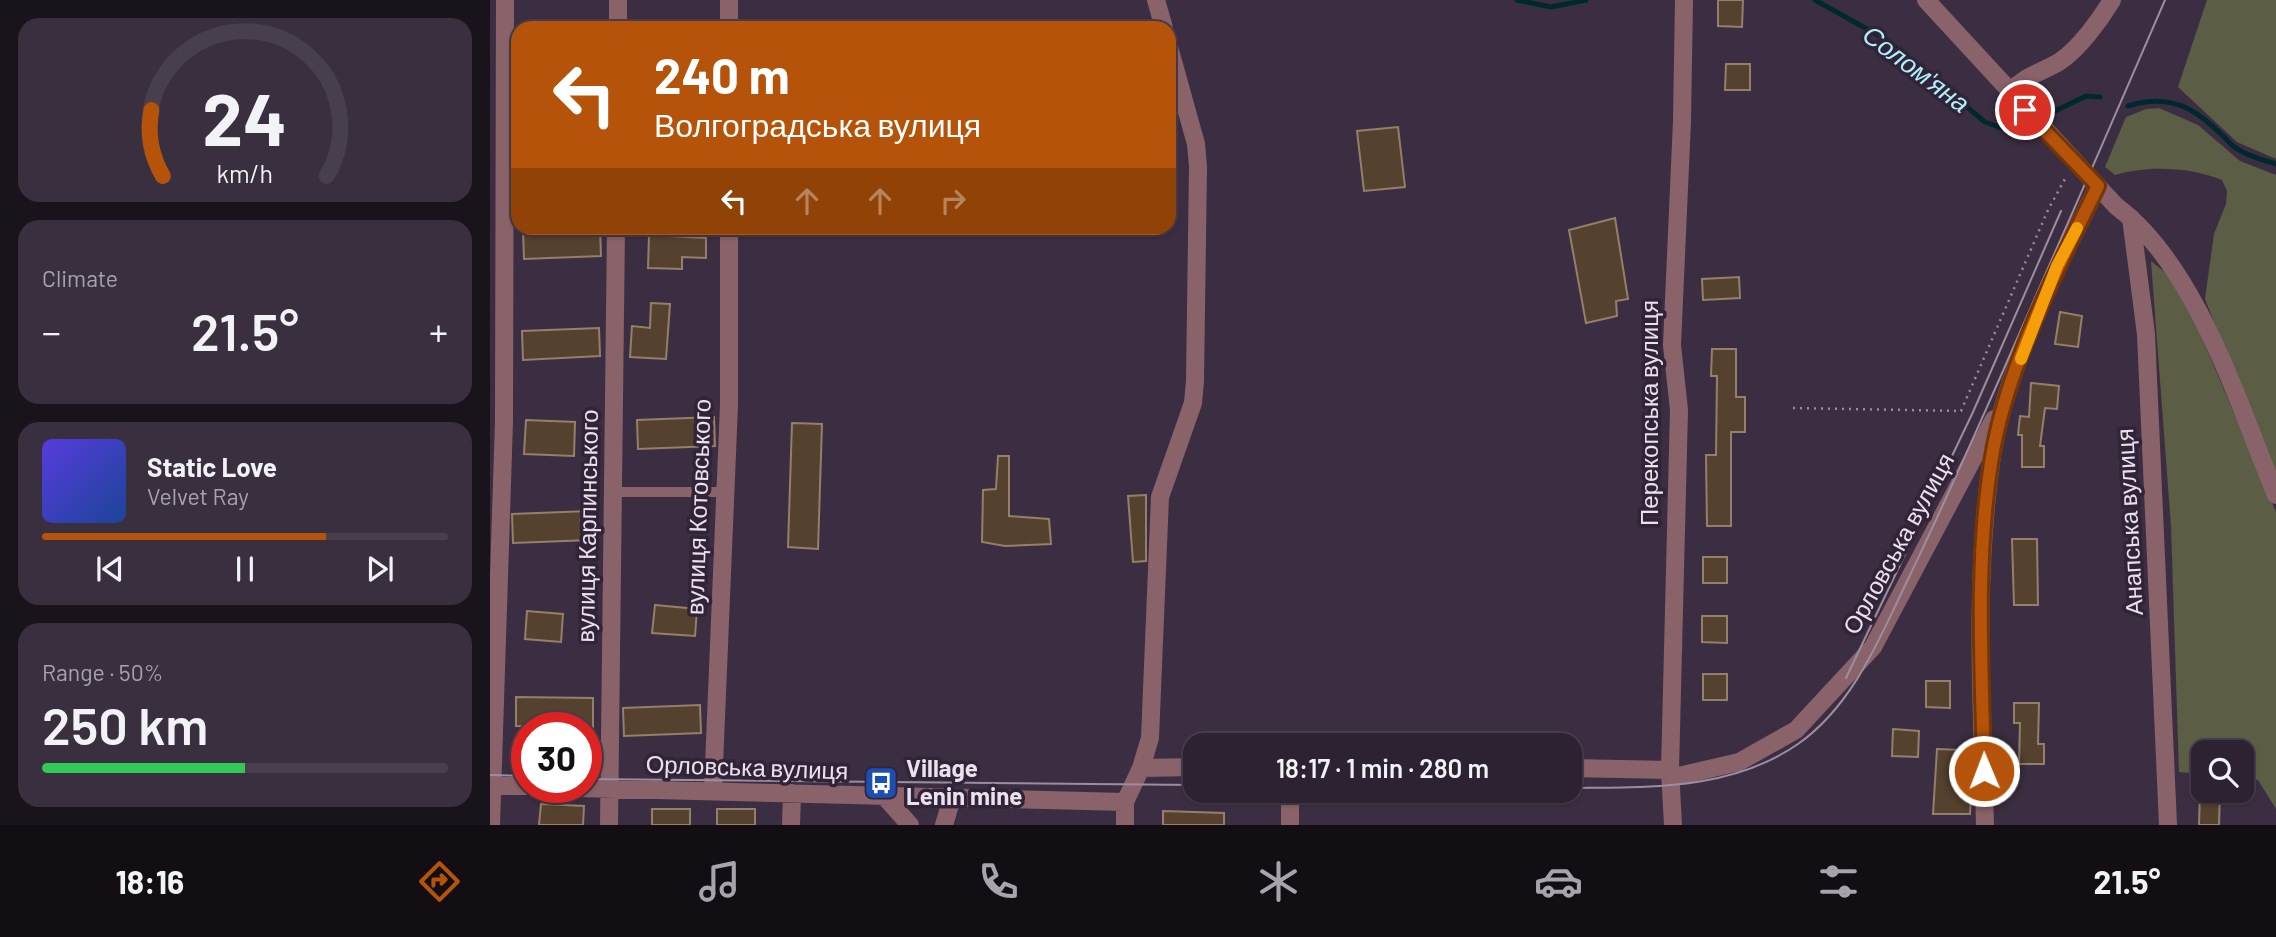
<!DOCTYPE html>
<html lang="en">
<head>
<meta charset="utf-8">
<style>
	:root { --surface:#2d2232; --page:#392f3e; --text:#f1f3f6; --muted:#a7a4ac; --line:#483f4d; --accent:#b45309 }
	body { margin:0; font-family:Barlow,sans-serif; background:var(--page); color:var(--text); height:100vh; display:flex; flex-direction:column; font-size:26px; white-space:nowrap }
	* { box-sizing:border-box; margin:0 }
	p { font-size:23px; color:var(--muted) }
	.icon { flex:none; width:38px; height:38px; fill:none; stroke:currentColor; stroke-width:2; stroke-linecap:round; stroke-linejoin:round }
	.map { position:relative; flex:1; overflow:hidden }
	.drawer { display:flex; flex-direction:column; gap:18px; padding:18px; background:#19131c; width:490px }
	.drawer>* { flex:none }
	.hud { position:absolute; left:21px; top:21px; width:665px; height:214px; border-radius:21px; box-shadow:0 2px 5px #0004,0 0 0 2px var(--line); background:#b45309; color:#fff; overflow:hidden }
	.buttons { position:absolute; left:1701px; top:740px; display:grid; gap:14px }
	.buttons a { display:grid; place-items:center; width:63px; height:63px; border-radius:14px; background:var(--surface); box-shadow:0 2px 5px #0004,0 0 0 2px var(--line); font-size:35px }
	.speed { position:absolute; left:21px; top:712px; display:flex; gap:14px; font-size:35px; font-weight:700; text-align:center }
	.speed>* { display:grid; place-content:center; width:91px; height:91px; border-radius:50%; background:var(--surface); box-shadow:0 2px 5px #0004,0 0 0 2px var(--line); line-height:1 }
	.speed .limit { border:10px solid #d22; background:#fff; color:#111 }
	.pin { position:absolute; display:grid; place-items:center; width:60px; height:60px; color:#fff; margin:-30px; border:4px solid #fff; border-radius:50%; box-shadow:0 2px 7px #0007 }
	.me { position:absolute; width:77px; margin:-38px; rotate:359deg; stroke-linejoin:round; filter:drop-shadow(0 0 5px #0008) }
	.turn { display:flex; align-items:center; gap:24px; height:147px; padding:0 28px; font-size:32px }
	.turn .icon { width:91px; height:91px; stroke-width:2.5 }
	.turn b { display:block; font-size:49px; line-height:60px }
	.lanes { display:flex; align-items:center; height:66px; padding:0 28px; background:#0003; justify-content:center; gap:35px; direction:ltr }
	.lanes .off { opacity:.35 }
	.big { font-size:52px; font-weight:600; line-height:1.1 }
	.drawer .widget { flex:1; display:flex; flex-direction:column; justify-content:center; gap:10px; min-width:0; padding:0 24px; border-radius:21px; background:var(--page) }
	.drawer .dial { align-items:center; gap:0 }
	.dial svg { height:182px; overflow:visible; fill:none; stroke:var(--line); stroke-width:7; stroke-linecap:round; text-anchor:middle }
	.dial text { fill:var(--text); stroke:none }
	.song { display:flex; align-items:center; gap:21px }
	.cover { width:84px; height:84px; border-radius:10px; background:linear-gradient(135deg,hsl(250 70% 55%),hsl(220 70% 35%)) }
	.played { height:7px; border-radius:4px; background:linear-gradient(90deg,var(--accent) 70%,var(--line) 70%) }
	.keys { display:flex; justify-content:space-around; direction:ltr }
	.heat { display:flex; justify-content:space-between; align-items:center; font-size:38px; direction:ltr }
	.charge { height:10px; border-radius:5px; background:linear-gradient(90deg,#34c759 50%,var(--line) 0) }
	.trip { position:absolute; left:693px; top:733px; width:399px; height:70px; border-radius:21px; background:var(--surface); box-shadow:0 2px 5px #0004,0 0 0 2px var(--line); font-weight:600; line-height:70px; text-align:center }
	.tab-bar { display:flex; height:112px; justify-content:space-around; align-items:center; background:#120e14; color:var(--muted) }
	.tab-bar .icon { width:49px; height:49px }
	.tab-bar .current { color:var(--accent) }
	.tab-bar b { font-size:32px; color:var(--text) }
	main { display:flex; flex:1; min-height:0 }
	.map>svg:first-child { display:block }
	.green { fill:#5b5e45 }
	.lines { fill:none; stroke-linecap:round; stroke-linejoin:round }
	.stream { stroke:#00292e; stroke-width:5 }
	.building { fill:#54412e; stroke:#947f6a; stroke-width:2 }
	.path { stroke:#998e9e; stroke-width:2.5; stroke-dasharray:2 5; stroke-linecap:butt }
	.service { stroke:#8a636a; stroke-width:10 }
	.minor { stroke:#8a636a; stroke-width:18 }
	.tram { stroke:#9a8e9f; stroke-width:2 }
	.route-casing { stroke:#753606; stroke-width:18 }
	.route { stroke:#b45309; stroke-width:12 }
	.slow { stroke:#f59e0b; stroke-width:12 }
	.labels { text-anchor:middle; stroke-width:7; stroke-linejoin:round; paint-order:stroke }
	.street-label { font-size:24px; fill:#eae1ee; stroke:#322438 }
	.poi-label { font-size:24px; font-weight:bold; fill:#eae1ee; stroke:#322438; text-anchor:start }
	.water-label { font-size:26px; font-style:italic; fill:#adf1fb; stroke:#322438 }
</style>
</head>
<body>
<main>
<section class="drawer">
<div class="widget dial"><svg viewBox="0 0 100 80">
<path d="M14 69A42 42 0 1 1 86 69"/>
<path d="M14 69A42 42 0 0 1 9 40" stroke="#b45309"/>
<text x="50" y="56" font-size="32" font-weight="700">24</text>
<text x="50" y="72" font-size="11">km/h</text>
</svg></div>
<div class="widget"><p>Climate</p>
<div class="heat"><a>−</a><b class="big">21.5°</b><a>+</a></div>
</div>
<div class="widget">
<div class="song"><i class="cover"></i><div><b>Static Love</b><p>Velvet Ray</p></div></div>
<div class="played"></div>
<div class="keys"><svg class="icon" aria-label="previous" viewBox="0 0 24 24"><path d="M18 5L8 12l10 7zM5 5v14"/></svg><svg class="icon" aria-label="pause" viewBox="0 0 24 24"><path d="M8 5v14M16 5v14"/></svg><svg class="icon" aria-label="next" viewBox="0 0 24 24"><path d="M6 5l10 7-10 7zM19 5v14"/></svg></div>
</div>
<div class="widget"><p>Range · 50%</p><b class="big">250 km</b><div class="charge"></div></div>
</section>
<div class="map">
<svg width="1786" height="825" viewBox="0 0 1786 825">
	<rect width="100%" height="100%" fill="#3c2e42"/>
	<!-- green -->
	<path class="green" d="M1717 0H1786V159L1747 142 1688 87Z
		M1669 108 1708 125 1750 161 1786 175V483L1715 299 1724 234 1736 204 1737 191 1732 180C1701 167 1658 165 1625 175L1615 167 1636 117 1656 109Z
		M1661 261 1682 278 1701 312 1786 512V809L1768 780 1752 778V752H1713V774L1689 772 1681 526Z"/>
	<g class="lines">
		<!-- stream -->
		<path class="stream" d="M1027 0 1061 7 1096 0
			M1325 0 1395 39 1495 122 1520 131 1531 130
			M1638 106C1685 91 1711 113 1741 144 1751 154 1773 160 1786 164
			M1561 113 1596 96 1610 97"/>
	</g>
	<!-- building -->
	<path class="building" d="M1228 0H1253L1252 27 1228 26Z
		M1236 64H1260V90H1235Z
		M908 127 915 187 874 191 867 131Z
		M1125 218 1138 299 1126 301 1127 316 1096 323 1079 230Z
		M110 228 111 256 34 259 33 230Z
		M159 235 216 238V258L192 257V269L158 268Z
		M1249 277 1250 298 1213 300 1212 279Z
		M161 303 180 304 176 359 140 357 142 326 160 328Z
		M1570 312 1592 316 1588 347 1565 344Z
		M109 328 110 356 33 360 32 331Z
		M1222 349H1246V397H1255V432H1241V526H1217L1216 455H1226L1227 376H1221Z
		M1541 383 1569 386 1567 409 1555 408 1550 446H1554V467H1532V435H1528L1530 416 1539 417Z
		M224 417 225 446 148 449 147 420Z
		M36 420 85 422 84 456 34 454Z
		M302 423 332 424 328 549 298 547Z
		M508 456H519V516L559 519 561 544 515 546 492 542 493 490 506 489Z
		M656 495V561L643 562 638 496Z
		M99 511 100 540 23 543 22 514Z
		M1522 539H1547L1548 605H1524Z
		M1213 557H1237V583H1213Z
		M165 605 207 609 205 636 162 633Z
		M37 611 73 614 71 642 35 639Z
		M1212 616H1237V643L1212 642Z
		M1213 674H1237V700H1213Z
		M1436 681H1460V708L1436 707Z
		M26 697 103 698V727L26 726Z
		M1524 703H1549L1548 744H1554V764H1529L1530 723H1524Z
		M210 705 211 733 134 736 133 708Z
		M1403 729 1429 731 1428 757 1402 756Z
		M1447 749 1473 750 1471 795H1481L1480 814H1443Z
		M1710 791H1730L1729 825H1709Z
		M51 804 94 806 93 825H49Z
		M162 809H200V825H162Z
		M227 809H265V825H227Z
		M673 811 734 813V825H673Z"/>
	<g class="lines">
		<!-- path -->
		<path class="path" d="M1303 408 1471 411 1558 210 1576 177"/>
		<!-- service -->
		<path class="service" d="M123 492H235"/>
		<!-- minor -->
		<path class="minor" d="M239 0V28
			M666 0 674 28
			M1436 0 1626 206C1707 266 1748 404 1786 495
			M128 28V0
			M1519 93C1534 76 1550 73 1569 62 1589 49 1610 20 1622 0
			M1641 218 1656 334 1678 825
			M651 768 705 767
			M1080 768 1180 770
			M1180 778 1249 762 1306 730 1383 647 1504 419
			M0 786H37
			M88 788 635 802
			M223 789 239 405V228
			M800 791V825
			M395 797 420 825
			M1 825 14 421 15 0
			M119 825 126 228
			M301 825 302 793
			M454 825 462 798
			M635 825V802L651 768 660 738 670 497 703 403 705 381 708 166 706 144 679 47
			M1183 825 1180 770 1189 410 1182 345 1192 121 1194 0
			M1495 825C1492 705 1484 583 1501 463 1513 374 1567 267 1608 186"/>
		<!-- tram -->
		<path class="tram" d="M1356 678 1483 412 1571 211
			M0 775 37 776
			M96 779 705 785
			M1080 788C1159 787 1240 791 1308 744 1364 705 1391 635 1420 575 1451 511 1480 445 1509 380 1565 253 1620 127 1675 0"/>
	</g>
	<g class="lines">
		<defs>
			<path id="route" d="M1494 771C1492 668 1485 564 1501 463 1514 373 1567 268 1608 186L1535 110"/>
		</defs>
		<!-- route casing -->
		<use href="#route" class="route-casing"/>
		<!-- route -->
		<use href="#route" class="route"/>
		<!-- slow -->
		<path class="slow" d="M1531 359 1567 266 1587 228"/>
	</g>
	<!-- icons -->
	<defs>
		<symbol id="bus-square" viewBox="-11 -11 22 22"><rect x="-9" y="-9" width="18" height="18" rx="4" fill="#1a4fb4" stroke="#322438"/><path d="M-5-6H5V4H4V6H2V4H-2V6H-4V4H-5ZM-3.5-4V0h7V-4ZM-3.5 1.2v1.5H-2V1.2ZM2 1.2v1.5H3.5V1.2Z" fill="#fff"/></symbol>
	</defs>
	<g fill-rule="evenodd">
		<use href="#bus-square" x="372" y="764" width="38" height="38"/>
	</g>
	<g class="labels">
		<!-- street labels -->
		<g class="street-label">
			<text transform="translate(1160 413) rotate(-90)" y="8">Перекопська вулиця</text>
			<text transform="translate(209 507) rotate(-88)" y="8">вулиця Котовського</text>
			<text transform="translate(1640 522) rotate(-93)" y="8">Анапська вулиця</text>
			<text transform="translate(98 526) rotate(-89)" y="8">вулиця Карпинського</text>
			<text transform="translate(1409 544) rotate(-61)" y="8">Орловська вулиця</text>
			<text transform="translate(257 768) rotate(2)" y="8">Орловська вулиця</text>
		</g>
		<!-- poi labels -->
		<g class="poi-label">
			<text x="416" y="777">Village<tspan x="416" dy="28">Lenin mine</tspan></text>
		</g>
		<!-- water labels -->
		<g class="water-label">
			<text transform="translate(1426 69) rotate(37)" y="9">Солом'яна</text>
		</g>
	</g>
</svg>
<div class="buttons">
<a><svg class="icon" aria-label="search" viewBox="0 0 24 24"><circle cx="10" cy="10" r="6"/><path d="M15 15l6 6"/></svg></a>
</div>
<div class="speed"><div class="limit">30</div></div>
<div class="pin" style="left:1535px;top:110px;background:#d93025"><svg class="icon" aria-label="arrive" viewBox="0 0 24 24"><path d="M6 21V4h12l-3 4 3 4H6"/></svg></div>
<svg class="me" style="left:1494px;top:771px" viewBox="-20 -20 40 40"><circle r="17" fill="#b45309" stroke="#fff" stroke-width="3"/><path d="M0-11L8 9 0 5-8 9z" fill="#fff"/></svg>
<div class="trip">18:17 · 1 min · 280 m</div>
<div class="hud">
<div class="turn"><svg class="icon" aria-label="left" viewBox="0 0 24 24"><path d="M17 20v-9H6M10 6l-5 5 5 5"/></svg><div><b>240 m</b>Волгоградська вулиця</div></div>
<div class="lanes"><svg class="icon" aria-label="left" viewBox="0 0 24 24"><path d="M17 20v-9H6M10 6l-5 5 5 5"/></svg><svg class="icon off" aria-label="ahead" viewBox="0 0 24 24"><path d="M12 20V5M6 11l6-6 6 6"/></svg><svg class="icon off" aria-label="ahead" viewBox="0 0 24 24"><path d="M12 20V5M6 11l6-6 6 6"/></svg><svg class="icon off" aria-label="right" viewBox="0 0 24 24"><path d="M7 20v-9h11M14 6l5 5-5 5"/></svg></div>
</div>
</div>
</main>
<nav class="tab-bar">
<b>18:16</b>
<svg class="icon current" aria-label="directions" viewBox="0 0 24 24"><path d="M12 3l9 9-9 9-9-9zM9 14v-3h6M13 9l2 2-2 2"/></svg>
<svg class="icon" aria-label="music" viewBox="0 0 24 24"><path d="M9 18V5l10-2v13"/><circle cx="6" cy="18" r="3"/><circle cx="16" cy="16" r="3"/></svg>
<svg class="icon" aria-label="phone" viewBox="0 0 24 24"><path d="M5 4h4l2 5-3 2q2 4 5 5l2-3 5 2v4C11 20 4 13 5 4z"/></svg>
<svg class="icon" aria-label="climate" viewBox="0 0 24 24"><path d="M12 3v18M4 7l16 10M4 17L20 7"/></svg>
<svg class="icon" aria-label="car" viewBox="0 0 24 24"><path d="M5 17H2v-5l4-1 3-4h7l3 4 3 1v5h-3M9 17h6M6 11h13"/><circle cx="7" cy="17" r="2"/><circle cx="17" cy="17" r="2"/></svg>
<svg class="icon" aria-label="filters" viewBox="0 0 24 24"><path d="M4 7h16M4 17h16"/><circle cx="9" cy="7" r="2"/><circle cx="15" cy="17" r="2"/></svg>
<b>21.5°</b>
</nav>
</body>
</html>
